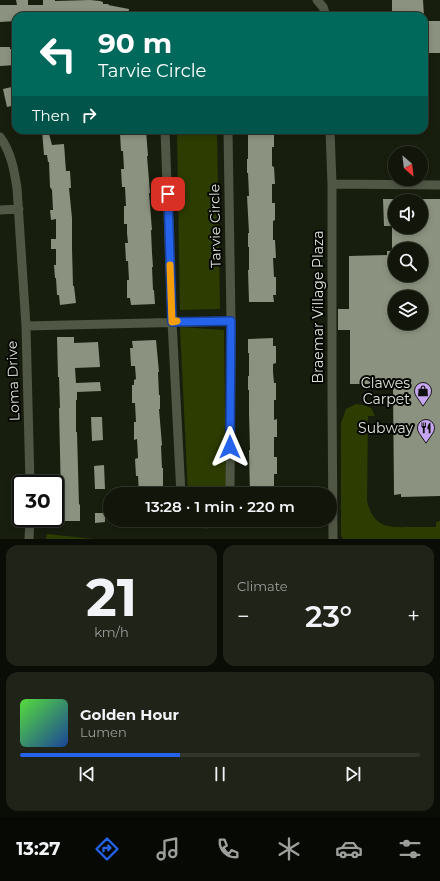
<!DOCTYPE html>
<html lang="en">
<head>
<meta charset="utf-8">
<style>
	:root { --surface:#12160a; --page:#1f2318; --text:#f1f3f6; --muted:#9c9f9c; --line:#31352b; --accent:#2563eb }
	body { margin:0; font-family:Montserrat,sans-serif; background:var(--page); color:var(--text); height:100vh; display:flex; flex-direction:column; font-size:15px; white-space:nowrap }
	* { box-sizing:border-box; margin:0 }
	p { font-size:13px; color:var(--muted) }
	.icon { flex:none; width:22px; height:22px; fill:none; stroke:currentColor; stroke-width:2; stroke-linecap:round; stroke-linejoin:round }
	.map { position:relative; height:539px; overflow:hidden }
	.panel { display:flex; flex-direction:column; gap:6px; padding:6px; background:#0a0c06; flex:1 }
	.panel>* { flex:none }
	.banner { position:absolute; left:12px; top:12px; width:416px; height:122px; border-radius:12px; box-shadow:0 2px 6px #0003,0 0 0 1px var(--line); background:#00695c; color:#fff; overflow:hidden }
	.needle { width:26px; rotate:152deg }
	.fabs { position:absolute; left:388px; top:146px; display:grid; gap:8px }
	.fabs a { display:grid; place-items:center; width:40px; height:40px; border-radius:50%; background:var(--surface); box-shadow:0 2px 6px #0003,0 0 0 1px var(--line); font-size:20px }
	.speed { position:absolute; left:12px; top:475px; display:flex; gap:8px; font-size:20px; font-weight:700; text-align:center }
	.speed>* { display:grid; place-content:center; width:52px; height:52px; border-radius:50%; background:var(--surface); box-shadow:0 2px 6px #0003,0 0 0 1px var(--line); line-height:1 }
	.speed .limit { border:2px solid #111; border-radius:6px; background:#fff; color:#111 }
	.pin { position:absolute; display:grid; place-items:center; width:34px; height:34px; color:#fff; margin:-17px; border-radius:8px; box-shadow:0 2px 6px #0006 }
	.me { position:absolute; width:44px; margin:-22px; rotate:0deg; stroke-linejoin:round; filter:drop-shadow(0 0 3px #0008) }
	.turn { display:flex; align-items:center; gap:14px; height:84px; padding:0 20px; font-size:18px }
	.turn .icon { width:52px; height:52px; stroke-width:2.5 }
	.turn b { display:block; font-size:28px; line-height:34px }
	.then { display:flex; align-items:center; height:38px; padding:0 20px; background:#0003; gap:8px; font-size:15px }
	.big { font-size:30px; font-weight:600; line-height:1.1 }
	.panel .widget { flex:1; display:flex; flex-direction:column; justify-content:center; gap:6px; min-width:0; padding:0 14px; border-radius:12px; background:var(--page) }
	.panel .dial { align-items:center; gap:0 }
	.dial b { font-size:52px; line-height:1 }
	.song { display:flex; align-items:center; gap:12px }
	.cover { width:48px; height:48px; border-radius:6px; background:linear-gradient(135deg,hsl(110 70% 55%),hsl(220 70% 35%)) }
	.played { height:4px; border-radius:2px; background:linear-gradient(90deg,var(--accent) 40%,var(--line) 40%) }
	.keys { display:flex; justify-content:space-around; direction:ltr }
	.heat { display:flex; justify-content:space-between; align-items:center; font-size:22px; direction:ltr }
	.panel .tiles { flex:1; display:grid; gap:6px; grid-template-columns:1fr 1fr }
	.widget:last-child { grid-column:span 2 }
	.trip { position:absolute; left:103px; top:487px; width:234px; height:40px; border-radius:20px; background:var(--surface); box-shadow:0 2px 6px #0003,0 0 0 1px var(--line); font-weight:600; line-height:40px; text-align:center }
	.menu { display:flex; height:64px; justify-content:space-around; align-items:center; background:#070904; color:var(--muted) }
	.menu .icon { width:28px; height:28px }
	.menu .on { color:var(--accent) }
	.menu b { font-size:18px; color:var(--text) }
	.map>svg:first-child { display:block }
	.green { fill:#2d3c00 }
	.building { fill:#8b927f; fill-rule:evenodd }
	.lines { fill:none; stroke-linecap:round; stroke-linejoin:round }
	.street { stroke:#515745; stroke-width:9 }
	.route-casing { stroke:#184099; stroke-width:10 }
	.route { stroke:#2563eb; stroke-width:7 }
	.slow { stroke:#f59e0b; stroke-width:7 }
	.labels { text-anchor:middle; stroke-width:4; stroke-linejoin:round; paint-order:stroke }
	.street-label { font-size:14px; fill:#dfe3d9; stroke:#050703 }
	.poi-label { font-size:14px; fill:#dfe3d9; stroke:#050703; text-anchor:end }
</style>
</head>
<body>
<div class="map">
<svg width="440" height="539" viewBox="0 0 440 539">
	<rect width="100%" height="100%" fill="#181e0e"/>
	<!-- green -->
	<path class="green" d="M177 130H217L220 309 180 310Z
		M180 327 224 330 226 494H188Z
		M356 404 364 405 371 408 375 416H368L367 501C373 525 385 528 408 527 417 527 427 527 436 527V522L440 521V539H343L341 535V423L346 409Z
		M47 534 94 539H46Z"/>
	<!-- building -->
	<path class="building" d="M16 0H28V5H43V0H55V1L90 0 100 1 103 2V4H109L108 5 129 9 128 16H16V21L0 22V5H17Z
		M392 0H423L424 16H392Z
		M424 21H440V53H424Z
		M0 47H10V49H16V65L0 66Z
		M16 86V105L7 107 3 89Z
		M42 130H48L52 145 64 144 66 171H70L71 188H69L72 218V248L73 286H74L76 303 60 305 59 295H57L56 278H55L54 265H56V249H51V239H56V219L51 220 50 210H53L52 190 50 187 49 162H48L47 155H44Z
		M122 130H146L148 156H147L150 193H149L152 230H151L152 253 153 267H152L153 290H154L155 304 131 305 130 298H127V280H129L128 261H126L125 243H128L127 233V224H124V206H126L125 187H122L121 169H124L123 151H121L120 133 122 132Z
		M248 130H274V147H272V166L274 167 275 184H272V203H275V220L273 221V240H275L276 258H273L274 277H276V295H273L274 302H249L248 270H249V247H248V233H249L247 196H249L248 173H247V159H248Z
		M383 199H395V226H384Z
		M421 199H440V496L401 497V494L394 495 393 388H389L388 384H350V330H338V309H349V256L387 255V251H395V275H421V249H392V227H421ZM395 297H421V323H395Z
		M57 337H74V343L98 342 100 367 75 368 76 383 100 382 101 391 77 392V400H76V432H77L79 505 80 504V521H63V497H61L59 408H60L59 377H58Z
		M273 338V346H276V363L273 364V372L274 383H276V400H274V420L277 419V437H274V457H277V474H274V494H250L249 450H250L249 413V390H248V376H249V353H248V339Z
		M156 340 159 372H158L159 395H160V409H159L162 445 161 446 162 468H163V494H139L138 476H136L135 459 138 458 137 439 134 440V422H136L135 403H132V385H134V380L136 379 135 366H131L130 348H133L132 341Z
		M91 417H102L103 440 92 441Z
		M104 465 105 489H95L94 466Z
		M95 513H105V522L95 523Z"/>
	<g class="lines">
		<!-- street -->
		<path class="street" d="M317 0 323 7 326 16
			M165 130 172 322 181 494
			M228 130 231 321 230 494
			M330 130 332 184V393L333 539
			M0 137C11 152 14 169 17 188L26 326 30 484
			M332 184 440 185
			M0 210 19 209
			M26 326 231 321
			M189 520C201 525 212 525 223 520
			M29 539 30 518"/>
	</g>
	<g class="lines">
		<defs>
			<path id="route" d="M168 194 172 322 231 321 230 447"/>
		</defs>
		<!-- route casing -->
		<use href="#route" class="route-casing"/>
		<!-- route -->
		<use href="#route" class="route"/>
		<!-- slow -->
		<path class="slow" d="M170 265 172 322 177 321"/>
	</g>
	<!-- icons -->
	<defs>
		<symbol id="shop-pin" viewBox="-11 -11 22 30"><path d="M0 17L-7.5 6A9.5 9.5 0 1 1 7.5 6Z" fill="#c6a6f0" stroke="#050703"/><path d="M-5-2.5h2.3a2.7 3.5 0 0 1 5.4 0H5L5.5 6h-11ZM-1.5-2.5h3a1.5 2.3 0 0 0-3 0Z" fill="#111"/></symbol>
		<symbol id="restaurant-pin" viewBox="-11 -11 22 30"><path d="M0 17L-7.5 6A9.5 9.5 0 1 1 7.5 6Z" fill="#c6a6f0" stroke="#050703"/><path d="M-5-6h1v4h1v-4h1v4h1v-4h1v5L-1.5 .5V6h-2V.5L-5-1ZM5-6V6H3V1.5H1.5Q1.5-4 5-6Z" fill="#111"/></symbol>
	</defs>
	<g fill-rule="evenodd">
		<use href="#shop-pin" x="413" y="381" width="20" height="27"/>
		<use href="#restaurant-pin" x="416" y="418" width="20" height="27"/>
	</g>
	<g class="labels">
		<!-- street labels -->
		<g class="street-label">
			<text transform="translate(215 226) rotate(-91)" y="5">Tarvie Circle</text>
			<text transform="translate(318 307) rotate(-90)" y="5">Braemar Village Plaza</text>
			<text transform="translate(13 381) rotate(-92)" y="5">Loma Drive</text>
		</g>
		<!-- poi labels -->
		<g class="poi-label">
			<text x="410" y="388">Clawes<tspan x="410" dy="16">Carpet</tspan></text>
			<text x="413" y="433">Subway</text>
		</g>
	</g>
</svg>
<div class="fabs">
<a><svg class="needle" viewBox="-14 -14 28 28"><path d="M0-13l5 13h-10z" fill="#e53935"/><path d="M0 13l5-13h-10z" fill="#9c9f9c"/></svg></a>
<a><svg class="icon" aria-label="sound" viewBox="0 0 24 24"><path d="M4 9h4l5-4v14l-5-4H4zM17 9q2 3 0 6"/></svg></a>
<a><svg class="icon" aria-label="search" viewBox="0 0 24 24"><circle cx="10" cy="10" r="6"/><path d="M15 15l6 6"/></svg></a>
<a><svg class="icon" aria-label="layers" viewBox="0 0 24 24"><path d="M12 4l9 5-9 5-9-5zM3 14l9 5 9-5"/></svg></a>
</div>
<div class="speed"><div class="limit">30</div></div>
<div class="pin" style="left:168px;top:194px;background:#d93025"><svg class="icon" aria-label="arrive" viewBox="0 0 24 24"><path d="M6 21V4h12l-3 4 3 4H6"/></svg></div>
<svg class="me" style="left:230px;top:447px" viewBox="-20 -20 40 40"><path d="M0-17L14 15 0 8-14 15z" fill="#2563eb" stroke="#fff" stroke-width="4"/></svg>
<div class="trip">13:28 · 1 min · 220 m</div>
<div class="banner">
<div class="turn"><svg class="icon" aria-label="left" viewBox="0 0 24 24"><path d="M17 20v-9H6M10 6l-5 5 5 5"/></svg><div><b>90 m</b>Tarvie Circle</div></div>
<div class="then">Then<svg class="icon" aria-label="right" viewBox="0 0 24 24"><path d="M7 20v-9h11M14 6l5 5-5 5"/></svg></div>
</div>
</div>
<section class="panel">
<div class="tiles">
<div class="widget dial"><b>21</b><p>km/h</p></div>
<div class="widget"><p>Climate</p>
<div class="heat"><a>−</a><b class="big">23°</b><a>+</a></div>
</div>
<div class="widget">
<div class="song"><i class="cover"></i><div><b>Golden Hour</b><p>Lumen</p></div></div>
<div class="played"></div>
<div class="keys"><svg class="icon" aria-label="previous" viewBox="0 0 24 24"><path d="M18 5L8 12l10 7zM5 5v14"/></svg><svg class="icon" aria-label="pause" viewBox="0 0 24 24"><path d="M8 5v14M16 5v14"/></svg><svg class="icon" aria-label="next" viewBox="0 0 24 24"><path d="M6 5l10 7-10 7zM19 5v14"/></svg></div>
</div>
</div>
</section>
<nav class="menu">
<b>13:27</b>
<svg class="icon on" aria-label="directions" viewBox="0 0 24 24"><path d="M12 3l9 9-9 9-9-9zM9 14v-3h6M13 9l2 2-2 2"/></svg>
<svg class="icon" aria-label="music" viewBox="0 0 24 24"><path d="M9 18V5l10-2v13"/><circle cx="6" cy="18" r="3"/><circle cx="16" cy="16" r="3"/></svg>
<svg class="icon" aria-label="phone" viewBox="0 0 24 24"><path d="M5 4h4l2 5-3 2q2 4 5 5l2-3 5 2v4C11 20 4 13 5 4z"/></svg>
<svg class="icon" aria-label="climate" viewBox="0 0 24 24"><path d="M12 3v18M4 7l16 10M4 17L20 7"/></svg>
<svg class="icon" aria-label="car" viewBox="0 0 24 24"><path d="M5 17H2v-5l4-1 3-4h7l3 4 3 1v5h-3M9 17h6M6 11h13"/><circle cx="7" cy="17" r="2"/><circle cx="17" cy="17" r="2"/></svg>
<svg class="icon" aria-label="filters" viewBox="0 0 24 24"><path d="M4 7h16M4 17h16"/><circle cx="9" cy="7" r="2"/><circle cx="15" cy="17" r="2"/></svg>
</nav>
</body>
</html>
